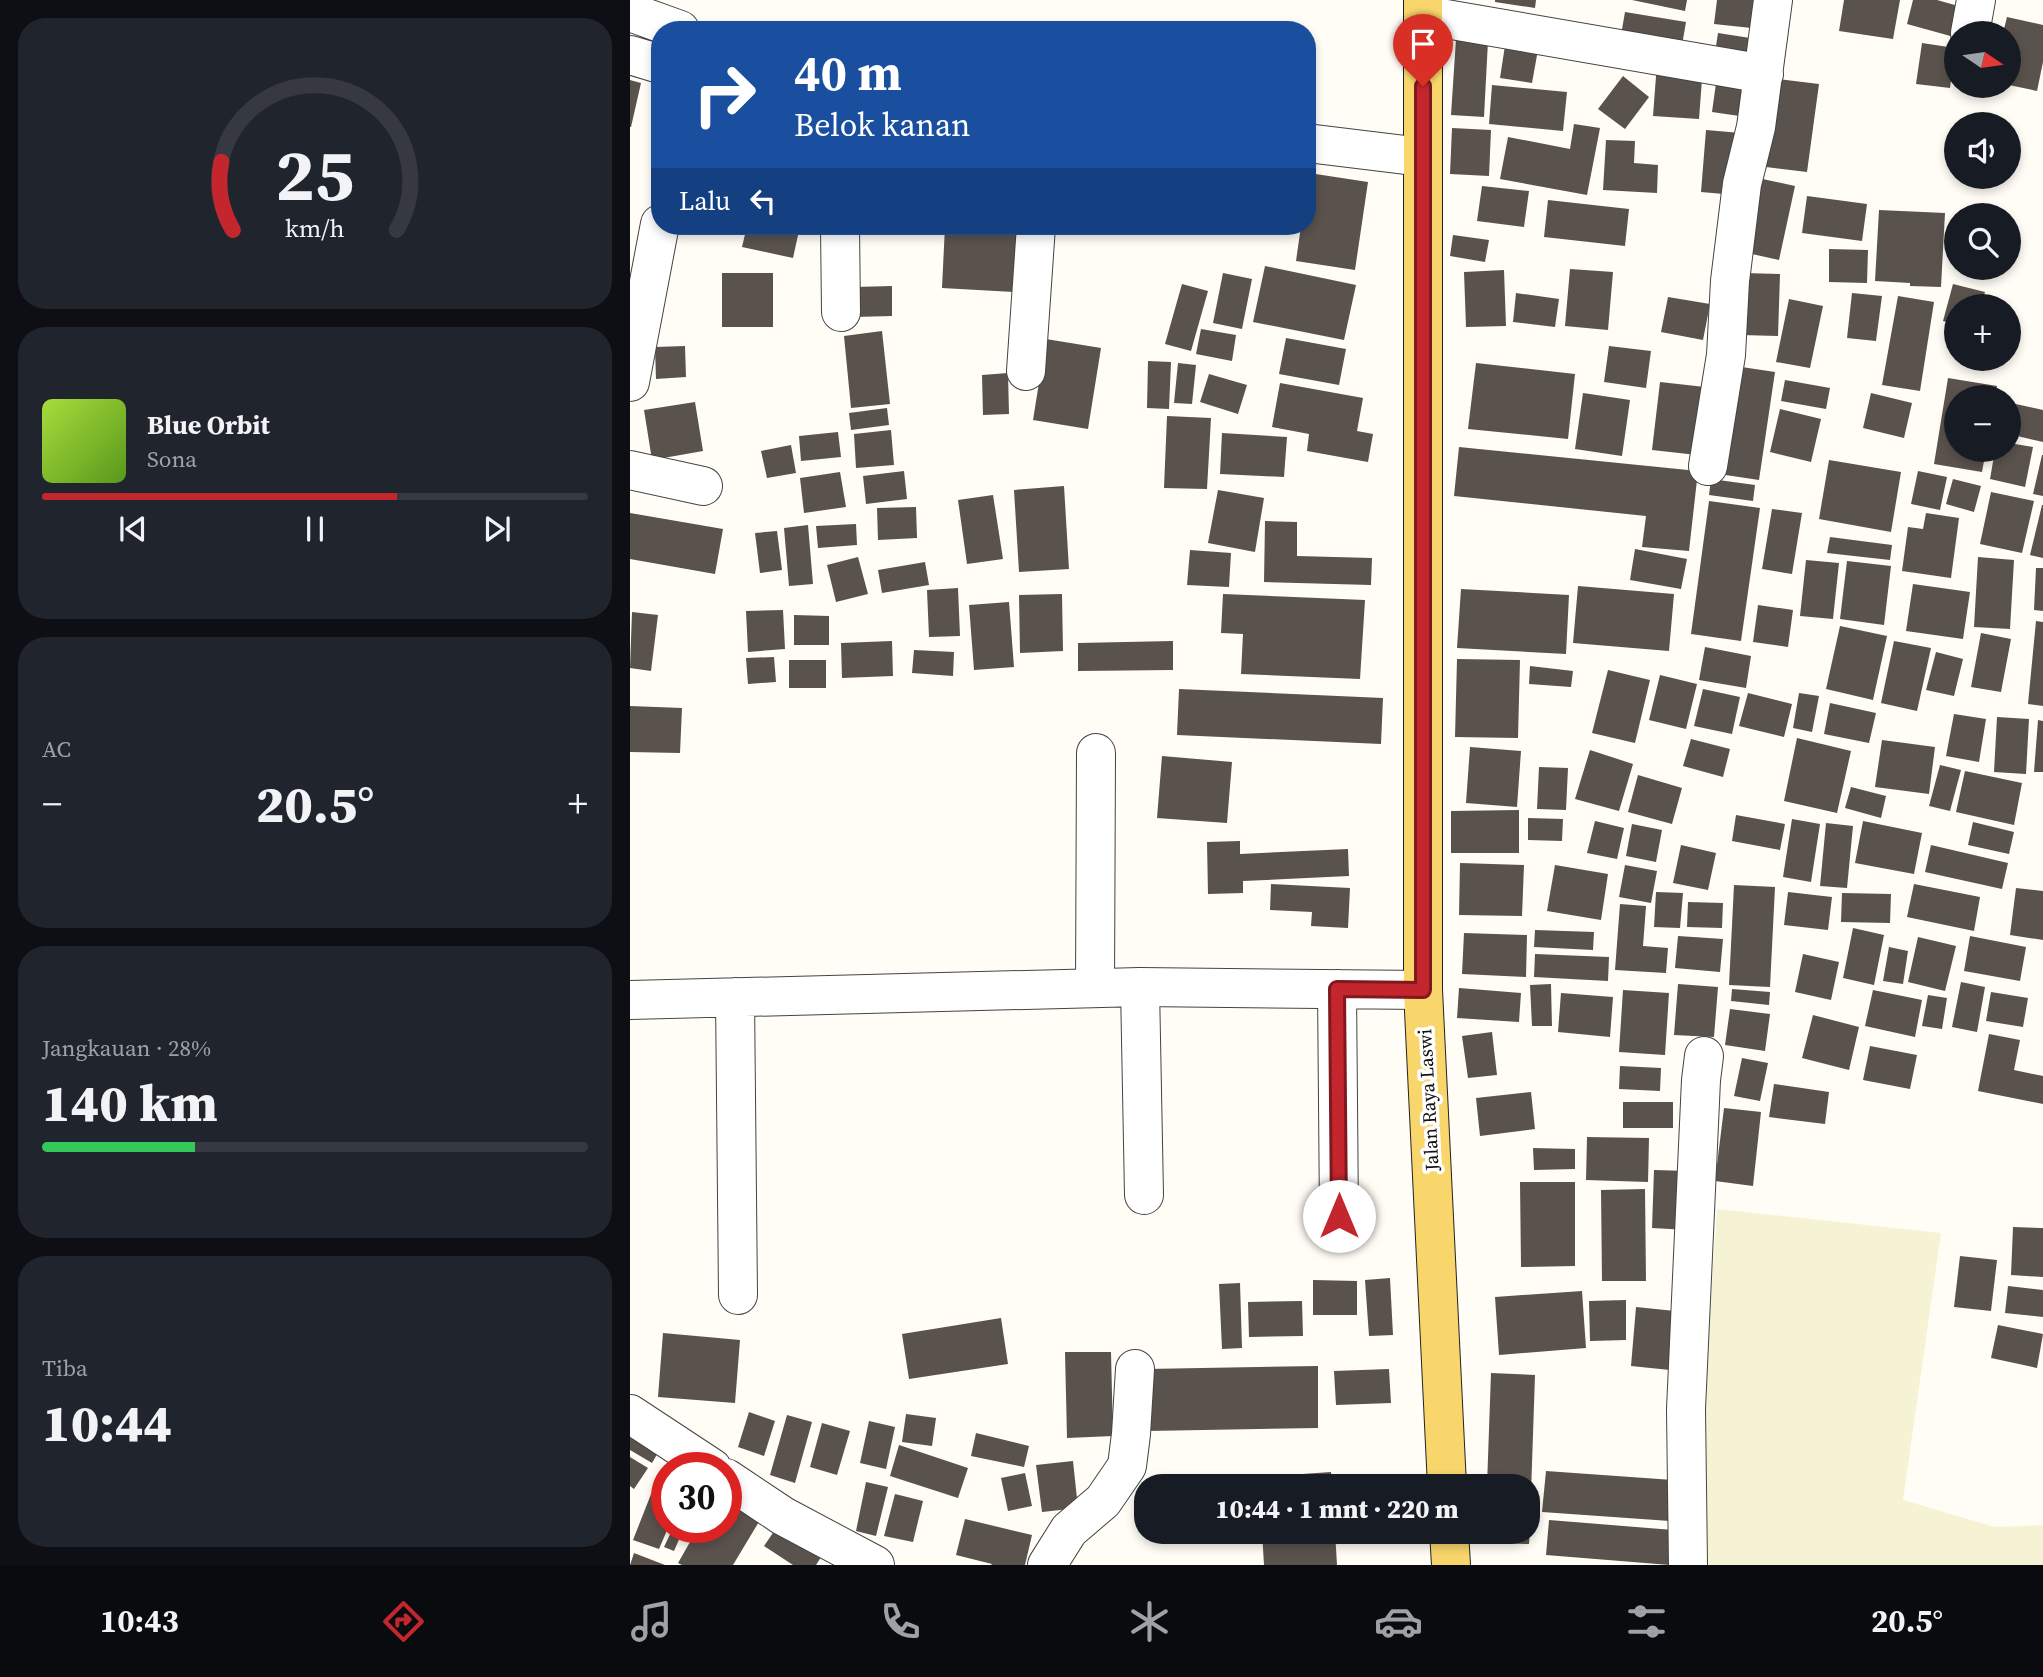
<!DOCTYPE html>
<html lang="id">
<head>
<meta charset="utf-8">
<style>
	:root { --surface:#171b24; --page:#20242c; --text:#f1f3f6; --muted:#9ea1a6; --line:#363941; --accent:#c4262e }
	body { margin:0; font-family:"Source Serif 4",serif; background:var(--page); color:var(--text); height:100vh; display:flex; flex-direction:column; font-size:26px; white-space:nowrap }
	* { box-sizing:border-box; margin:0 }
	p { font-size:23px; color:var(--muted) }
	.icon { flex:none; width:38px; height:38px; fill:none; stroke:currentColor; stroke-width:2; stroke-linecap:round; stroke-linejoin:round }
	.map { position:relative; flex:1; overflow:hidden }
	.panel { display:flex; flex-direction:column; gap:18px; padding:18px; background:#0d0f14; width:630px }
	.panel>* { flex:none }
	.banner { position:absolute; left:21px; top:21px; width:665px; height:214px; border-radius:28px; box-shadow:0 4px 10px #0003; background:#1a4fa0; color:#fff; overflow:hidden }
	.needle { width:46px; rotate:103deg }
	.tools { position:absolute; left:1314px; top:21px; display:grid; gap:14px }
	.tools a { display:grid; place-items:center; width:77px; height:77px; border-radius:50%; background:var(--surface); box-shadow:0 4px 10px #0003; font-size:35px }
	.speed { position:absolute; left:21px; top:1452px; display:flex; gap:14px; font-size:35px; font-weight:700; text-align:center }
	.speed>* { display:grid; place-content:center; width:91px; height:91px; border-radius:50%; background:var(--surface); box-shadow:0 4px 10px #0003; line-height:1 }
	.speed .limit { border:10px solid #d22; background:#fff; color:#111 }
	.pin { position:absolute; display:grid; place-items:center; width:60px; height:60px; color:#fff; margin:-72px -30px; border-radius:50% 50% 50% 0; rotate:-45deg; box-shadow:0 0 7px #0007 }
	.pin .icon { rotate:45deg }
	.me { position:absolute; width:77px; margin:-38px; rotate:0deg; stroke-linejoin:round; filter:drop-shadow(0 0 5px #0008) }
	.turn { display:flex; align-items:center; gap:24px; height:147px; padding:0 28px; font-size:32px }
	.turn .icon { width:91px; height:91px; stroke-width:2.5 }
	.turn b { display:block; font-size:49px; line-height:60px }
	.then { display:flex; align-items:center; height:66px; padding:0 28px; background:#0003; gap:14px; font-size:26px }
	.big { font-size:52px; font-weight:800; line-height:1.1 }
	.panel .tile { flex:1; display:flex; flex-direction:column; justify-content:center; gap:10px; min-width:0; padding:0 24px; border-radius:28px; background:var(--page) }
	.panel .dial { align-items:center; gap:0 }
	.dial svg { height:182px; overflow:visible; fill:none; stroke:var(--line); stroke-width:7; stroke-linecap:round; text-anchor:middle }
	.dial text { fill:var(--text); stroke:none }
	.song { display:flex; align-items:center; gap:21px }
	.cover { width:84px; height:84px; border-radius:10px; background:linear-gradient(135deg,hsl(80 70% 55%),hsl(90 70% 35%)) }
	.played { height:7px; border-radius:4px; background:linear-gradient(90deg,var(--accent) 65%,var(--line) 65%) }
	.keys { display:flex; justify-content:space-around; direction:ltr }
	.heat { display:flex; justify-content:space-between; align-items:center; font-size:38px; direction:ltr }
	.charge { height:10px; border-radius:5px; background:linear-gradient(90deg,#34c759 28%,var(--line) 0) }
	.trip { position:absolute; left:504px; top:1474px; width:406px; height:70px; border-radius:28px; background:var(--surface); box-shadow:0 4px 10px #0003; font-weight:800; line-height:70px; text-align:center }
	.tabs { display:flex; height:112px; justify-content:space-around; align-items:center; background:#090b0e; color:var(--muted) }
	.tabs .icon { width:49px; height:49px }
	.tabs .on { color:var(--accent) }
	.tabs b { font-size:32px; color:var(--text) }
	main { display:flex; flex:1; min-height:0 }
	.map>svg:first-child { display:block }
	.farmland { fill:#f6f3d4 }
	.building { fill:#5a524d }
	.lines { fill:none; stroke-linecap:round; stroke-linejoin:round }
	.street-casing { stroke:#444; stroke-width:40 }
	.primary-casing { stroke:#222; stroke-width:40 }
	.street { stroke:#fff; stroke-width:38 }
	.primary { stroke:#f9d66b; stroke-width:38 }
	.route-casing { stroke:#7f191e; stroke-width:18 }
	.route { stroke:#c4262e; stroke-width:12 }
	.labels { text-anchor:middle; stroke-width:7; stroke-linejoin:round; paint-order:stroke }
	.street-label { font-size:19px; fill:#111; stroke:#fff }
</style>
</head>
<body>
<main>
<section class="panel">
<div class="tile dial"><svg viewBox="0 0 100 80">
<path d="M14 69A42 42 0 1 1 86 69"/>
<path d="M14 69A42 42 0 0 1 9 39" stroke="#c4262e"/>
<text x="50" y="56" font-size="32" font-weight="700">25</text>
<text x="50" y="72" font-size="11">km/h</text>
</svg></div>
<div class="tile">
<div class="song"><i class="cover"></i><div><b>Blue Orbit</b><p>Sona</p></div></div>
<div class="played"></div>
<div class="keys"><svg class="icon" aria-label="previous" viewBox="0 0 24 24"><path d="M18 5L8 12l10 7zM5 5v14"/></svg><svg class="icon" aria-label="pause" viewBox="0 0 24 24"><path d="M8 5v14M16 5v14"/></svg><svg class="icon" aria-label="next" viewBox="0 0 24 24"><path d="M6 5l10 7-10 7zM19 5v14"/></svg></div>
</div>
<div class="tile"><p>AC</p>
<div class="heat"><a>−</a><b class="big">20.5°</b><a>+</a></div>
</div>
<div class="tile"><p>Jangkauan · 28%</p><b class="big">140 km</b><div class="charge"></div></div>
<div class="tile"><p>Tiba</p><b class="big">10:44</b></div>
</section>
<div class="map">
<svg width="1413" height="1565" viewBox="0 0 1413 1565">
	<rect width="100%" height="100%" fill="#fffdf5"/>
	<!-- farmland -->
	<path class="farmland" d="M1087 1209 1311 1233 1273 1500 1365 1527 1413 1525V1565H1071V1448Z"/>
	<!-- building -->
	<path class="building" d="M865 0H906L905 8 865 2Z
		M1002 0H1057L1055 11Z
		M1087 0H1135L1131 29 1084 24Z
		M1214 0H1270L1263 39 1209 31Z
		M1283 0H1307L1332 7 1324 37 1277 24Z
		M995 12 1056 22 1051 51 990 41Z
		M1377 17 1413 25V62L1407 91 1379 85V33H1373Z
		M1088 33 1133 40 1128 67 1084 59Z
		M826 39 858 41 854 117 821 115Z
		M876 39 909 44 902 83 870 78Z
		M1292 43 1325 48 1320 88 1286 84Z
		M1027 63 1073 66 1069 119 1023 116Z
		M993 76 1019 97 995 129 968 109Z
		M1087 76 1128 82 1123 118 1082 112Z
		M1140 78 1189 84 1177 172 1128 166Z
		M0 80 11 83 1 127H0Z
		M862 85 937 92 933 131 859 124Z
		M944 124 970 128 957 195 870 179 878 137 940 149Z
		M822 128 861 130 859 176 820 174Z
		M1076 130 1111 133 1105 195 1071 192Z
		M976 140 1005 141 1004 163 1028 165 1027 193 973 190Z
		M679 173 738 182 725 270 666 261 671 226H677V186Z
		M1128 178 1165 186 1149 260 1113 252Z
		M852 186 899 191 894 227 847 221Z
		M1177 196 1237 204 1232 241 1172 233Z
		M918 200 999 209 995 246 914 237Z
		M1249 210 1315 213 1311 287 1280 286V283L1245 281Z
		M117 226H170L163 258 112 247Z
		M315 226H404L400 293 312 288Z
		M823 235 859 240 855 262 820 256Z
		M1199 249 1238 250 1237 283 1199 282Z
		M635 266 726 285 714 340 623 322Z
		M940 269 983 272 978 330 935 326Z
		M874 270 876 326 836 327 834 272Z
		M92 273H143V327H92Z
		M593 273 622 279 612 329 583 323Z
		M1114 273 1150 274 1148 336 1111 335Z
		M552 284 578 291 561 351 535 344Z
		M1323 284 1355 292 1351 306H1326V325L1313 321Z
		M262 286V316L224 317V287Z
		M886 293 929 299 925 327 883 322Z
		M1222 293 1252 296 1246 341 1217 338Z
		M1268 296 1304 302 1290 391 1252 385Z
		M1038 297 1080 304 1073 340 1031 332Z
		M1159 299 1193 306 1180 368 1146 362Z
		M571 329 606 335 602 361 566 354Z
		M252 331 260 404 221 408 214 336Z
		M656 338 716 349 709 385 649 374Z
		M416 339 471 348 458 429 403 420Z
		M55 346 56 377 26 379 25 347Z
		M979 346 1021 351 1016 388 974 382Z
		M518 361 541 362 539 409 517 408Z
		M548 363 566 365 562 404 544 403Z
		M846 363 945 374 938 439 838 429Z
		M1105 366 1145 372 1129 480 1089 474Z
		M378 373 379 414 353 415 352 375Z
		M579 374 617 385 608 414 570 402Z
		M1318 378 1367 386 1365 397H1326V450H1356L1352 472 1304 464Z
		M1155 380 1200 388 1196 409 1151 401Z
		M1030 382 1075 387 1067 455 1022 450Z
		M650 383 733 398 727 431 743 434 738 462 677 451 679 434 642 427Z
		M953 393 1000 400 992 456 945 449Z
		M1241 393 1282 403 1274 438 1233 428Z
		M65 402 73 451 22 460 14 410Z
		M1381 403 1413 410V442L1379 434Z
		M257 408 259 425 221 430 219 413Z
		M1150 409 1191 419 1181 462 1140 452Z
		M537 416 581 418 577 489 534 488Z
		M261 430 264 465 226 468 224 434Z
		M208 432 211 457 171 461 169 436Z
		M592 433 657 437 654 477 590 474Z
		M1379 443 1403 447 1395 487 1360 479 1365 450H1379Z
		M161 445 166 473 137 478 131 451Z
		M829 447 1068 471 1059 551 1012 547 1016 516 824 496Z
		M1412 455H1413V496L1403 494Z
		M1199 460 1271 472 1261 532 1189 519Z
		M274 471 277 499 236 504 233 476Z
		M1288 471 1317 477 1310 510 1281 504Z
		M210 472 216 507 174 513 170 478Z
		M1081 479 1125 485 1123 501 1079 495Z
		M1323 479 1351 486 1344 512 1316 504Z
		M434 486 439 569 389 572 384 490Z
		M588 490 634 498 625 552 578 543Z
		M1361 492 1404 501 1392 553 1350 544Z
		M363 495 373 559 337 564 328 500Z
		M1079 501 1130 508 1111 641 1061 634Z
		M1412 505H1413V558L1400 555Z
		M286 507 287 538 248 540 247 508Z
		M1142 509 1172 513 1162 574 1132 569Z
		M0 513 93 529 85 574 0 559Z
		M1296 513 1329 518 1321 578 1272 571 1278 527 1293 529Z
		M635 521 667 522V556L742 558 741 585 634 582Z
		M226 524 227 545 188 548 186 526Z
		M178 525 183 584 159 586 154 528Z
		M147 531 152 570 130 573 125 533Z
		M1200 537 1262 545 1260 560 1197 553Z
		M1005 549 1057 559 1051 589 1000 580Z
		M560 550 601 553 599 587 557 585Z
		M228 557 238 594 206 602 197 565Z
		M1348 557 1384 560 1380 629 1344 627Z
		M1176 560 1209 563 1203 619 1170 616Z
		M1217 561 1261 566 1254 625 1210 619Z
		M295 562 299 585 252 593 248 570Z
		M1406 568H1413V611L1404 610Z
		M1283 584 1340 592 1333 639 1276 631Z
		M948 586 1044 594 1039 651 943 643Z
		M328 588 330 636 299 637 297 590Z
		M831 589 939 595 936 654 827 648Z
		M432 594 433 651 390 653 389 595Z
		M593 594 735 600 730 679 611 674 613 634 591 633Z
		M379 602 384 667 344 670 339 605Z
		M1128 605 1163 610 1158 647 1123 642Z
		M153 610 155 649 118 652 116 611Z
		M2 612 28 615 21 671 0 668Z
		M164 615 199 616V645H164Z
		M1406 621 1413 622V706L1398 704Z
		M1210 626 1257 636 1243 700 1196 689Z
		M1351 633 1381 639 1371 692 1341 687Z
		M262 641 263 676 212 678 211 643Z
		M543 641V670L448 671V643Z
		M1264 641 1301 648 1287 711 1251 703Z
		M1075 647 1121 656 1116 688 1069 680Z
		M284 650 324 652 323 676 282 673Z
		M1306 652 1333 659 1324 696 1296 690Z
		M144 657 146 682 118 684 116 658Z
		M827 659 890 660 888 738 825 737Z
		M159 660H196V688H159Z
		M900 666 943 671 941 687 899 684Z
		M978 670 1020 680 1005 743 962 733Z
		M1030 675 1067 684 1056 729 1019 720Z
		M549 689 753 698 751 744 547 735Z
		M1073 689 1110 697 1102 734 1064 726Z
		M1118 693 1162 704 1154 737 1109 726Z
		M1169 693 1189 696 1182 732 1163 728Z
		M1200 703 1246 713 1239 743 1194 734Z
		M0 706 52 708 50 753 0 752Z
		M1324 714 1356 719 1349 762 1316 756Z
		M1367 717 1399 719 1396 774 1364 772Z
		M1408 720 1413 721V772H1404Z
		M1167 738 1221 751 1207 813 1154 801Z
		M1061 739 1100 749 1093 777 1053 766Z
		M1252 740 1305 747 1299 794 1245 787Z
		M840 747 891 751 887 807 836 803Z
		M960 750 1003 764 989 811 945 799Z
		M532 756 602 762 597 823 527 818Z
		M1310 765 1331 770 1320 811 1299 806Z
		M909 767 938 768 936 810 907 809Z
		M1335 771 1392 783 1384 825 1326 812Z
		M1008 775 1052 788 1042 824 998 812Z
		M1221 787 1256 796 1251 818 1215 808Z
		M889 810V853H821V811Z
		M1106 815 1155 824 1150 850 1102 841Z
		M898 818 933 819 932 841 898 840Z
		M1162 819 1190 824 1181 882 1153 877Z
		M965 821 994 828 987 859 957 853Z
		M1233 821 1292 833 1284 874 1225 863Z
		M1343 822 1384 832 1379 854 1338 845Z
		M1196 823 1223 826 1217 888 1190 886Z
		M1002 824 1032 830 1026 862 996 856Z
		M610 841V854L718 849 719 876 613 881V893L578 894 577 842Z
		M1051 845 1086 853 1078 890 1043 883Z
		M1301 845 1378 863 1372 889 1295 872Z
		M830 863 894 865 892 916 829 915Z
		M925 865 978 874 971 920 917 911Z
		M995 865 1027 871 1021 903 989 897Z
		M641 884 720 888 718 928 681 926 682 912 640 910Z
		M1284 884 1350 897 1344 931 1277 917Z
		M1104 885 1145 887 1140 987 1099 985Z
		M1386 888 1413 891V940L1380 935Z
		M1026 892 1053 893 1050 928 1024 927Z
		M1158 892 1202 897 1198 930 1154 925Z
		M1212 893 1261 894 1260 923 1211 922Z
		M1058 902 1093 903 1092 928 1057 927Z
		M990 904 1016 906 1013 946 1038 948 1036 973 985 970Z
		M1223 928 1254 935 1244 985 1213 978Z
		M905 930 964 932 963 950 904 947Z
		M834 933 897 935 896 977 832 974Z
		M1048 936 1093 939 1090 972 1045 968Z
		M1340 936 1396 947 1390 981 1334 971Z
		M1288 937 1326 946 1315 991 1278 982Z
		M1259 947 1278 951 1273 984 1253 981Z
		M905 954 979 957 978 981 904 977Z
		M1173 954 1209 962 1201 1000 1165 992Z
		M1331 982 1355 987 1347 1032 1322 1027Z
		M921 984 922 1026H902L900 985Z
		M1048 984 1088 987 1084 1037 1044 1035Z
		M829 988 891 993 889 1022 827 1018Z
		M1102 989 1140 992 1139 1005 1101 1001Z
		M993 990 1039 993 1035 1055 989 1052Z
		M1243 990 1292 1000 1285 1037 1235 1026Z
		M1361 992 1398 998 1393 1027 1356 1021Z
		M931 993 983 997 980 1037 928 1032Z
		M1298 995 1317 998 1312 1029 1292 1026Z
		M1100 1009 1140 1014 1135 1051 1095 1045Z
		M1183 1015 1229 1027 1219 1070 1172 1058Z
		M862 1032 867 1075 838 1078 832 1036Z
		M1359 1034 1390 1040 1384 1070 1413 1076V1104L1348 1091Z
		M1240 1046 1287 1055 1280 1089 1233 1080Z
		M1112 1058 1138 1063 1130 1101 1104 1096Z
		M990 1066 1031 1068 1030 1091 989 1089Z
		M1144 1084 1199 1092 1195 1124 1139 1117Z
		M901 1092 905 1129 850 1136 846 1098Z
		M993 1102H1043V1128H993Z
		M1094 1108 1131 1112 1123 1186 1085 1181Z
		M957 1137 1019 1138 1018 1182 956 1180Z
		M903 1148 945 1149V1169L904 1170Z
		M1024 1170 1060 1171 1058 1230 1022 1228Z
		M890 1182H945V1266L891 1267Z
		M1015 1189 1016 1281H972L971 1190Z
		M1383 1227 1413 1228V1277L1381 1275Z
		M1330 1256 1367 1260 1361 1311 1324 1307Z
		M760 1278 763 1335 739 1336 735 1280Z
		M683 1280 727 1281V1315H683Z
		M610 1283 612 1348 592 1349 589 1284Z
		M1378 1286 1413 1290V1317L1375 1313Z
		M952 1291 956 1348 869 1355 865 1297Z
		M996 1300V1340L960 1341 959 1301Z
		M672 1301 673 1336 619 1337 618 1302Z
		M1006 1307 1045 1311 1040 1370 1001 1366Z
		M371 1318 378 1364 279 1379 272 1334Z
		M1368 1325 1413 1334 1407 1368 1361 1358Z
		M33 1333 110 1340 105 1403 28 1397Z
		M435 1352H481L483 1436 437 1438Z
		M688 1366V1428L517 1431 516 1369Z
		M759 1369 761 1403 706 1405 704 1371Z
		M861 1373 905 1375 900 1523H898V1486H857Z
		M119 1412 145 1421 134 1456 108 1447Z
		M276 1414 306 1418 302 1446 272 1442Z
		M157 1415 182 1422 165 1483 140 1475Z
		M239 1421 265 1427 256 1469 230 1463Z
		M192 1423 220 1431 207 1475 180 1467Z
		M0 1424 33 1444 22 1463 0 1450Z
		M346 1433 399 1446 394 1467 341 1456Z
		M269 1445 338 1468 328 1498 260 1476Z
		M0 1457 18 1468 4 1489 0 1486Z
		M443 1461 448 1508 412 1512 406 1465Z
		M916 1471 1043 1480 1040 1521 912 1512Z
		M701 1472 702 1486H629L628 1477Z
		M395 1473 402 1506 378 1511 371 1478Z
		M236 1482 258 1487 246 1536 226 1531Z
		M25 1484 37 1488 38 1528 29 1549 3 1540Z
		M265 1494 293 1501 283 1542 254 1536Z
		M96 1500 130 1520 103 1565H52L48 1563 68 1528H96Z
		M335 1519 402 1535 395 1565H361L362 1564 326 1555Z
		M919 1520 1043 1530 1040 1565 916 1555Z
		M149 1524 193 1554 186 1565H163L134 1546Z
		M43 1528H54L44 1551 34 1547Z
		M632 1531H705L707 1565H634Z
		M855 1531H900L899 1544 855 1543Z
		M4 1553 35 1565H0Z"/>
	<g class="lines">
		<defs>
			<path id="street" d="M0 12 50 30
				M793 15 1134 74
				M1340 33 1346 0
				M0 55 30 64
				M677 143 792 157
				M210 226 211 312
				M396 371 406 226
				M0 382 30 224
				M1078 466 1096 355 1100 281 1112 184 1126 127 1143 0
				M0 470 73 486
				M510 987 793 990
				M465 988 466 753
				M707 989 709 1216
				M105 997 108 1295
				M0 1000 510 987 514 1195
				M0 1414 82 1468
				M96 1478 153 1516 245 1565
				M417 1565 439 1530 473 1501 497 1466 501 1434 505 1369
				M1058 1565 1056 1409 1071 1080 1074 1056"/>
			<path id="primary" d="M793 0V990L817 1486
				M819 1531 821 1565"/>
		</defs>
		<!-- street casing -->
		<use href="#street" class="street-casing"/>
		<!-- primary casing -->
		<use href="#primary" class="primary-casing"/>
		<!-- street -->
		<use href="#street" class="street"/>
		<!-- primary -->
		<use href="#primary" class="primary"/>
	</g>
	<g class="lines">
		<defs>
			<path id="route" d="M709 1216 707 989 793 990V86"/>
		</defs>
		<!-- route casing -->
		<use href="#route" class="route-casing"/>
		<!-- route -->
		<use href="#route" class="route"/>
	</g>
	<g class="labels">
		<!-- street labels -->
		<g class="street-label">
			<text transform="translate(798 1100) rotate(-93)" y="7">Jalan Raya Laswi</text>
		</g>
	</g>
</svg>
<div class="tools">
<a><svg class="needle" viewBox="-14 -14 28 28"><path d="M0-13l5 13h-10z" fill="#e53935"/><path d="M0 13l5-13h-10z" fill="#9ea1a6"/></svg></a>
<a><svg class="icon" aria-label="sound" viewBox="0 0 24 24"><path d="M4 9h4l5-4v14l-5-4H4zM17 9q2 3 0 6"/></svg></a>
<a><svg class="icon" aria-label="search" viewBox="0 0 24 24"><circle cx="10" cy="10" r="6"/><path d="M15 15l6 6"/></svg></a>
<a>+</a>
<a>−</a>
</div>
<div class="speed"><div class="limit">30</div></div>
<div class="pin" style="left:793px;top:86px;background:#d93025"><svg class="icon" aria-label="arrive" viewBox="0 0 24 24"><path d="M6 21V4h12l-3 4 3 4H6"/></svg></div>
<svg class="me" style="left:709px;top:1216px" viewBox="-20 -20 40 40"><circle r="19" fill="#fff"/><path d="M0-13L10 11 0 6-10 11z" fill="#c4262e"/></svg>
<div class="trip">10:44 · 1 mnt · 220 m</div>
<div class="banner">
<div class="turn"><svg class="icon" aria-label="right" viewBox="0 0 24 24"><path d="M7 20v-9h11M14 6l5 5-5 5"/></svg><div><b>40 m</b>Belok kanan</div></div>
<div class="then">Lalu<svg class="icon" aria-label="left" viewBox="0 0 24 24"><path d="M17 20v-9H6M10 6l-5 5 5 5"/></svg></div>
</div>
</div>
</main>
<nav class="tabs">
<b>10:43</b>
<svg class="icon on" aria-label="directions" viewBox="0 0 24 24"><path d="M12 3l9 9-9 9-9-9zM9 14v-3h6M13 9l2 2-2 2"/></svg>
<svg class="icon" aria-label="music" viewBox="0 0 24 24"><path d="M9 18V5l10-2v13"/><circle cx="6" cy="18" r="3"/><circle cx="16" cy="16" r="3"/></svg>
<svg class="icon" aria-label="phone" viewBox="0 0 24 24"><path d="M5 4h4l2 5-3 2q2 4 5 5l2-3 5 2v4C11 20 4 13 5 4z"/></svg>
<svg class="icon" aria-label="climate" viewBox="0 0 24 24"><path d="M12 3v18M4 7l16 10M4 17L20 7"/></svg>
<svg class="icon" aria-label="car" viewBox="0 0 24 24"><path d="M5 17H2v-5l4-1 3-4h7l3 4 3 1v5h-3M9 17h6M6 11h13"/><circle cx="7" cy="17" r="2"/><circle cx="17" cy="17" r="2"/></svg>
<svg class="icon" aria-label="filters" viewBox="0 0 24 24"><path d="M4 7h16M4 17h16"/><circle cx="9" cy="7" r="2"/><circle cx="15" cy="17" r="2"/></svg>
<b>20.5°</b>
</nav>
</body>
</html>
